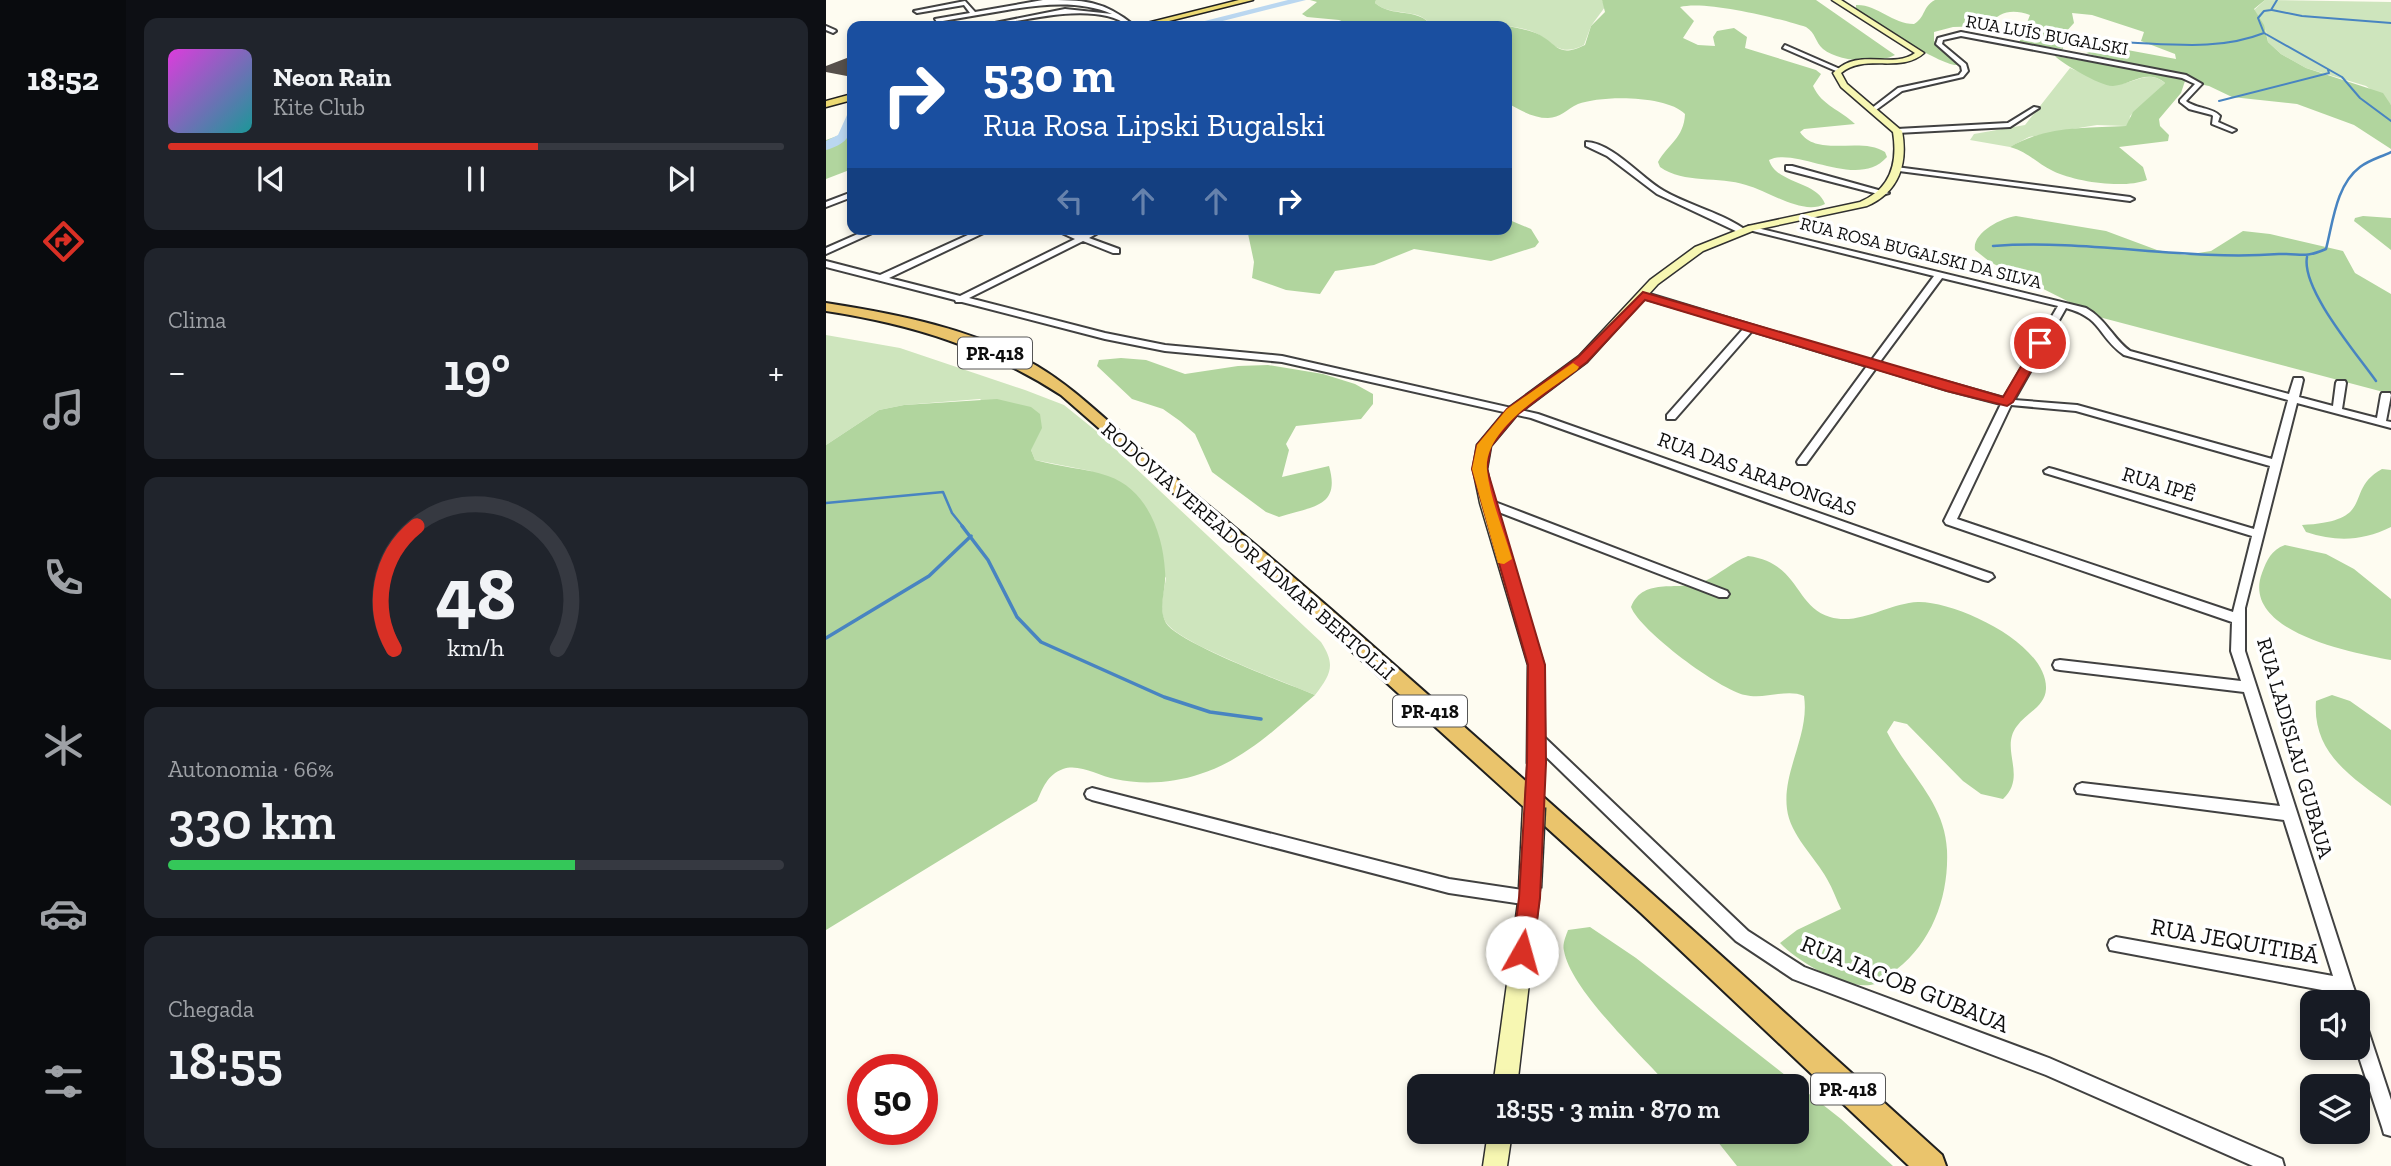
<!DOCTYPE html>
<html lang="pt">
<head>
<meta charset="utf-8">
<style>
	:root { --surface:#171b24; --page:#20242c; --text:#f1f3f6; --muted:#9ea1a6; --line:#363941; --accent:#d93025 }
	body { margin:0; font-family:"Zilla Slab",serif; background:var(--page); color:var(--text); height:100vh; display:flex; flex-direction:column; font-size:26px; white-space:nowrap }
	* { box-sizing:border-box; margin:0 }
	p { font-size:23px; color:var(--muted) }
	.icon { flex:none; width:38px; height:38px; fill:none; stroke:currentColor; stroke-width:2; stroke-linecap:round; stroke-linejoin:round }
	.map { position:relative; flex:1; overflow:hidden }
	.sheet { display:flex; flex-direction:column; gap:18px; padding:18px; background:#0d0f14; width:700px }
	.sheet>* { flex:none }
	.hud { position:absolute; left:21px; top:21px; width:665px; height:214px; border-radius:14px; box-shadow:0 4px 10px #0003; background:#1a4fa0; color:#fff; overflow:hidden }
	.buttons { position:absolute; left:1474px; top:990px; display:grid; gap:14px }
	.buttons a { display:grid; place-items:center; width:70px; height:70px; border-radius:14px; background:var(--surface); box-shadow:0 4px 10px #0003; font-size:35px }
	.speed { position:absolute; left:21px; top:1054px; display:flex; gap:14px; font-size:35px; font-weight:700; text-align:center }
	.speed>* { display:grid; place-content:center; width:91px; height:91px; border-radius:50%; background:var(--surface); box-shadow:0 4px 10px #0003; line-height:1 }
	.speed .limit { border:10px solid #d22; background:#fff; color:#111 }
	.pin { position:absolute; display:grid; place-items:center; width:60px; height:60px; color:#fff; margin:-30px; border:4px solid #fff; border-radius:50%; box-shadow:0 2px 7px #0007 }
	.me { position:absolute; width:77px; margin:-38px; rotate:7deg; stroke-linejoin:round; filter:drop-shadow(0 0 5px #0008) }
	.turn { display:flex; align-items:center; gap:24px; height:147px; padding:0 21px; font-size:32px }
	.turn .icon { width:91px; height:91px; stroke-width:2.5 }
	.turn b { display:block; font-size:49px; line-height:60px }
	.lanes { display:flex; align-items:center; height:66px; padding:0 21px; background:#0003; justify-content:center; gap:35px; direction:ltr }
	.lanes .off { opacity:.35 }
	.big { font-size:52px; font-weight:600; line-height:1.1 }
	.sheet .widget { flex:1; display:flex; flex-direction:column; justify-content:center; gap:10px; min-width:0; padding:0 24px; border-radius:14px; background:var(--page) }
	.sheet .dial { align-items:center; gap:0 }
	.dial svg { height:182px; overflow:visible; fill:none; stroke:var(--line); stroke-width:7; stroke-linecap:round; text-anchor:middle }
	.dial text { fill:var(--text); stroke:none }
	.song { display:flex; align-items:center; gap:21px }
	.cover { width:84px; height:84px; border-radius:10px; background:linear-gradient(135deg,hsl(300 70% 55%),hsl(180 70% 35%)) }
	.played { height:7px; border-radius:4px; background:linear-gradient(90deg,var(--accent) 60%,var(--line) 60%) }
	.keys { display:flex; justify-content:space-around; direction:ltr }
	.heat { display:flex; justify-content:space-between; align-items:center; font-size:38px; direction:ltr }
	.charge { height:10px; border-radius:5px; background:linear-gradient(90deg,#34c759 66%,var(--line) 0) }
	.trip { position:absolute; left:581px; top:1074px; width:402px; height:70px; border-radius:14px; background:var(--surface); box-shadow:0 4px 10px #0003; font-weight:600; line-height:70px; text-align:center }
	main { display:flex; flex:1; min-height:0 }
	.tabs { display:flex; flex-direction:column; width:126px; justify-content:space-around; align-items:center; background:#090b0e; color:var(--muted) }
	.tabs .icon { width:49px; height:49px }
	.tabs .selected { color:var(--accent) }
	.tabs b { font-size:32px; color:var(--text) }
	.map>svg:first-child { display:block }
	.green { fill:#cee5bd }
	.forest { fill:#b1d59e }
	.lines { fill:none; stroke-linecap:round; stroke-linejoin:round }
	.stream-far2 { stroke:#4884c1; stroke-width:2 }
	.stream-far1 { stroke:#4884c1; stroke-width:2.5 }
	.stream { stroke:#4884c1; stroke-width:3.5 }
	.river { fill:#bad7f0; fill-rule:evenodd }
	.building { fill:#56504b }
	.minor-casing { stroke:#414141; stroke-width:4 }
	.secondary-casing { stroke:#303030; stroke-width:3 }
	.primary-casing { stroke:#1f1f1f; stroke-width:3 }
	.trunk-casing { stroke:#1f1f1f; stroke-width:4 }
	.minor { fill:#fff; fill-rule:evenodd }
	.secondary { fill:#f7f7b2; fill-rule:evenodd }
	.primary { fill:#ecda73; fill-rule:evenodd }
	.trunk { fill:#eac46c; fill-rule:evenodd }
	.secondary-bridge-far1-casing { stroke:#303030; stroke-width:20; stroke-linecap:butt }
	.secondary-bridge-casing { stroke:#303030; stroke-width:25; stroke-linecap:butt }
	.secondary-bridge-far1 { stroke:#f7f7b2; stroke-width:17 }
	.secondary-bridge { stroke:#f7f7b2; stroke-width:22 }
	.route { fill:#d93025; stroke:#8d1f18; stroke-width:2 }
	.slow { fill:#f59e0b }
	.labels { text-anchor:middle; stroke-width:7; stroke-linejoin:round; paint-order:stroke }
	.far-street-label { font-size:18px; fill:#0e0e0e; stroke:#fff }
	.shield { fill:#fff; stroke:#565656; stroke-width:2 }
	.shield-label { font-size:19px; font-weight:bold; fill:#0e0e0e }
	.street-label { font-size:21px; fill:#0e0e0e; stroke:#fff }
	.near-street-label { font-size:24px; fill:#0e0e0e; stroke:#fff }
</style>
</head>
<body>
<main>
<nav class="tabs">
<b>18:52</b>
<svg class="icon selected" aria-label="directions" viewBox="0 0 24 24"><path d="M12 3l9 9-9 9-9-9zM9 14v-3h6M13 9l2 2-2 2"/></svg>
<svg class="icon" aria-label="music" viewBox="0 0 24 24"><path d="M9 18V5l10-2v13"/><circle cx="6" cy="18" r="3"/><circle cx="16" cy="16" r="3"/></svg>
<svg class="icon" aria-label="phone" viewBox="0 0 24 24"><path d="M5 4h4l2 5-3 2q2 4 5 5l2-3 5 2v4C11 20 4 13 5 4z"/></svg>
<svg class="icon" aria-label="climate" viewBox="0 0 24 24"><path d="M12 3v18M4 7l16 10M4 17L20 7"/></svg>
<svg class="icon" aria-label="car" viewBox="0 0 24 24"><path d="M5 17H2v-5l4-1 3-4h7l3 4 3 1v5h-3M9 17h6M6 11h13"/><circle cx="7" cy="17" r="2"/><circle cx="17" cy="17" r="2"/></svg>
<svg class="icon" aria-label="filters" viewBox="0 0 24 24"><path d="M4 7h16M4 17h16"/><circle cx="9" cy="7" r="2"/><circle cx="15" cy="17" r="2"/></svg>
</nav>
<section class="sheet">
<div class="widget">
<div class="song"><i class="cover"></i><div><b>Neon Rain</b><p>Kite Club</p></div></div>
<div class="played"></div>
<div class="keys"><svg class="icon" aria-label="previous" viewBox="0 0 24 24"><path d="M18 5L8 12l10 7zM5 5v14"/></svg><svg class="icon" aria-label="pause" viewBox="0 0 24 24"><path d="M8 5v14M16 5v14"/></svg><svg class="icon" aria-label="next" viewBox="0 0 24 24"><path d="M6 5l10 7-10 7zM19 5v14"/></svg></div>
</div>
<div class="widget"><p>Clima</p>
<div class="heat"><a>−</a><b class="big">19°</b><a>+</a></div>
</div>
<div class="widget dial"><svg viewBox="0 0 100 80">
<path d="M14 69A42 42 0 1 1 86 69"/>
<path d="M14 69A42 42 0 0 1 24 15" stroke="#d93025"/>
<text x="50" y="56" font-size="32" font-weight="700">48</text>
<text x="50" y="72" font-size="11">km/h</text>
</svg></div>
<div class="widget"><p>Autonomia · 66%</p><b class="big">330 km</b><div class="charge"></div></div>
<div class="widget"><p>Chegada</p><b class="big">18:55</b></div>
</section>
<div class="map">
<svg width="1565" height="1166" viewBox="0 0 1565 1166">
	<rect width="100%" height="100%" fill="#fefcf1"/>
	<!-- green -->
	<path class="green" d="M550 0H776L779 7 765 26 758 45C730 59 727 39 705 31 675 21 638 26 606 26 592 6 566 18 549 3Z
		M1439 0 1565 2V105L1540 86 1480 68 1455 54 1442 42 1440 31 1427 11Z
		M1244 68C1261 74 1273 84 1291 84 1308 84 1322 69 1339 83L1304 116 1303 124 1300 126 1271 125 1234 131 1203 137 1184 147 1144 140 1148 134 1199 125Z
		M0 335 74 348 199 390 238 405 269 430 495 642C510 665 505 674 489 695 459 682 360 646 342 625 331 613 338 592 340 578L265 471 209 460 205 450 154 399 78 405 53 410 0 445Z"/>
	<!-- forest -->
	<path class="forest" d="M484 0H550L549 3C566 18 592 7 606 26H528L513 20 481 17 476 14 491 2Z
		M776 0H990L1069 55C1052 64 1013 62 997 49 989 42 990 33 980 27 952 18 879 0 854 7L868 21 857 38 872 45 889 46 887 37 891 31 908 28 921 37 919 48 990 70 995 74 987 86C996 106 1015 110 1029 124L978 129 974 132C991 158 1035 136 1059 152L1061 157C1031 191 971 146 943 160 950 184 991 181 999 204 976 216 943 191 920 185 893 176 858 184 834 167L832 162C842 144 858 138 859 114 841 95 775 95 752 104 741 109 734 118 722 118 707 118 694 110 681 103V26C691 28 704 30 714 35 732 45 732 58 759 45L765 26 779 12Z
		M1109 0H1439L1428 9 1438 25 1442 42 1455 54 1480 68 1557 93 1565 105V149L1528 125 1471 104 1406 97 1383 86 1359 81 1355 93 1333 119 1334 126 1343 135 1342 141 1293 147 1317 167 1321 180C1297 189 1250 182 1227 171 1210 163 1204 153 1184 147 1219 126 1260 128 1300 126L1307 112 1339 83C1321 68 1305 85 1287 86 1276 87 1235 63 1229 56L1319 71 1260 53 1285 47 1350 59 1349 54 1315 41 1318 32 1266 15 1246 13 1248 23 1238 34 1237 49 1193 43 1204 15C1186 9 1174 11 1162 26L1127 27 1108 32V41L1131 62V65C1118 67 1042 20 1030 8V5C1051 4 1066 24 1088 24 1100 17 1096 7 1109 0Z
		M26 116V169L0 179V140L14 135Z
		M1190 216 1280 231 1331 250 1359 255 1385 251 1417 231 1444 234 1517 251 1529 273 1565 294V394L1273 317 1164 262 1149 250C1146 233 1175 218 1190 216Z
		M1537 216 1565 218V250L1528 221 1529 218Z
		M681 219 705 229 713 242 709 247 665 261 588 249 548 265 509 271 494 294 460 290 426 278 428 262 421 229H681Z
		M295 358 320 360 359 374 412 366 442 365 497 374 529 384 547 394V404L535 419 470 426 460 444 463 450 456 477 503 466C515 508 486 506 453 517L440 512 386 472 369 434 354 421 337 409 306 399 271 366 273 360Z
		M171 399 205 407 214 414 216 428 205 450 209 460C233 467 259 468 282 476 321 489 337 534 339 571 341 588 331 607 340 623 352 643 462 684 489 695 454 725 419 760 374 774 348 783 316 785 289 779 273 776 253 763 237 769 221 775 217 788 211 801L0 930V445L53 410 78 405Z
		M1556 469 1565 470V527C1536 541 1511 542 1480 532L1476 525C1553 521 1516 491 1556 469Z
		M1459 545 1500 554 1528 569 1565 599V660C1527 653 1414 632 1436 573 1441 560 1445 550 1459 545Z
		M922 556C974 563 968 606 1004 617 1033 626 1063 603 1092 602 1130 601 1222 644 1220 689 1219 707 1200 713 1191 726 1173 749 1202 776 1177 799L1155 794 1137 781 1081 724 1068 721 1061 732C1081 772 1119 802 1121 850 1123 895 1107 941 1071 969 1065 974 1057 982 1049 984 1023 992 972 962 954 943L971 930 1015 909C1010 899 1007 889 1001 879 989 857 964 835 961 809 956 771 984 735 978 696 961 688 939 700 919 695 894 690 814 631 805 607 818 575 854 593 879 581 894 574 906 562 922 556Z
		M1506 695 1524 701 1565 730V806C1527 778 1486 754 1490 701Z
		M764 927 810 958 1015 1119 1067 1166H911L884 1132H971V1087H844C815 1055 745 990 738 951 736 944 740 936 742 930Z"/>
	<g class="lines">
		<!-- stream-far2 -->
		<path class="stream-far2" d="M1451 0 1445 10 1438 11 1432 18 1438 33 1516 77 1534 98 1565 121
			M1446 10 1476 16 1565 23
			M1289 42C1339 43 1390 52 1438 33
			M1393 101 1503 73 1502 70"/>
		<!-- stream-far1 -->
		<path class="stream-far1" d="M1167 246C1263 239 1358 261 1453 254 1475 253 1477 259 1500 249 1507 222 1510 185 1534 167 1543 160 1555 157 1565 152
			M1481 257C1475 289 1531 354 1550 381
			M0 503 117 492 126 513 138 528"/>
		<!-- stream -->
		<path class="stream" d="M136 526 162 560 191 617 215 642 338 697 384 712 435 719
			M0 638 103 576 145 536"/>
		<!-- river -->
		<path class="river" d="M462 0H480L377 26H359Z
			M26 114C27 135 21 144 0 150V141L12 135 21 115Z"/>
	</g>
	<!-- building -->
	<path class="building" d="M26 56V77L0 72V66Z"/>
	<g class="lines">
		<defs>
			<path id="minor" d="M217 0C258 0 277 0 309 26H303C271 1 202 19 165 26H154L239 9 286 14C254 0 216 4 181 10 157 14 134 18 111 22L109 19 144 13 138 5 91 13 88 11 139 1 149 12Z
				M0 26 9 30 10 31 7 33 0 30Z
				M1135 32 1360 75 1376 84 1360 101C1370 109 1386 107 1394 116L1392 122 1410 130 1406 132 1386 124 1387 116 1386 115 1363 109 1354 102V100L1369 84 1356 78 1135 36 1117 40 1116 44 1140 64 1142 71 1137 77 1076 91 1050 110H1046V108L1072 88 1133 75 1136 71 1135 66 1110 44 1112 38Z
				M959 45 1014 69 1015 70 1010 71 957 48Z
				M1208 107 1213 108 1184 127 1071 133 1067 131 1071 129 1182 123Z
				M760 142C787 143 815 178 838 191 864 206 897 213 921 231L914 233 831 194 781 156 760 146Z
				M960 166H966L1063 193 1056 195 960 170Z
				M1070 167 1304 197 1308 199 1304 201 1073 171 1069 169Z
				M26 192V197L0 207V202Z
				M923 226 1260 308C1280 319 1287 339 1304 351L1463 394 1468 378H1476L1477 380 1473 397 1507 406 1510 383 1511 381H1519L1520 383 1516 409 1551 418 1555 395 1556 393H1564L1565 395 1560 421 1565 422V428L1471 403 1419 608V651L1527 986 1533 1003 1531 1006V1003H1515L1512 993 1284 950 1282 945 1284 940 1290 937 1507 976 1458 820 1251 793 1249 789 1251 785 1256 783 1454 806 1418 692 1234 670 1229 669 1227 665 1229 661 1234 660 1415 681 1405 651 1406 622 1120 524 1118 521 1175 404 1121 390 1050 368 980 464H972L971 462 972 460 1041 366 926 331 849 419H841V415L918 328 814 297V293H820L1045 361 1108 276 923 230ZM1116 278 1232 306 1178 398 1053 363ZM1240 308C1277 318 1271 336 1298 355L1462 400 1446 459 1251 405 1188 400ZM1185 405 1250 411 1444 466 1428 529 1227 469 1223 468 1218 471 1219 473 1426 536 1407 612 1131 519Z
				M43 229H55L0 254V248Z
				M155 229H166L63 278 134 296 249 239 227 229H239L256 235 268 229H279L263 238 293 249V253H287L257 241 143 298 279 333 339 345 456 356 712 414 1166 574 1168 577 1162 581 1158 580 705 418 456 362 339 351 279 339 136 302H130L129 300 0 267V261L54 275Z
				M661 499 901 591 903 594 901 597H893L657 506 655 503Z
				M711 733 716 735 922 931 978 967 1223 1058 1456 1159 1458 1166H1427L1220 1075 967 979 910 941 706 743 704 739 706 735Z
				M266 788 623 879 703 891 709 893 711 898 709 903 703 905 623 893 266 800 261 798 259 794 261 790Z
				M1531 1015 1537 1018 1540 1024 1565 1100V1136L1558 1134 1556 1127 1530 1048Z"/>
			<path id="secondary" d="M1006 0H1015L1098 53C1075 74 1039 53 1015 73L1021 84 1076 131C1082 164 1073 192 1041 206L929 230 877 251 832 284 761 362 691 415 665 446 661 469 668 503 718 665 719 763 717 768 710 771 703 768 701 763 702 665 654 503 647 469 651 445 681 409 753 356 824 280 869 247 922 226 1034 202C1065 189 1072 163 1067 132L1015 87 1007 73C1033 46 1065 70 1089 53Z
				M704 879 711 882 714 888 691 1087H667L694 888 697 882Z
				M662 1132H686L681 1166H657Z"/>
			<path id="primary" d="M413 0H427L323 26H309Z
				M26 94V100L0 107V101Z"/>
			<path id="trunk" d="M0 303C71 314 148 329 211 366 251 390 281 422 317 451 386 509 456 566 524 626 723 801 920 977 1116 1155L1120 1166H1083L815 913 456 588 235 395C163 348 85 324 0 311Z"/>
		</defs>
		<!-- minor casing -->
		<use href="#minor" class="minor-casing"/>
		<!-- secondary casing -->
		<use href="#secondary" class="secondary-casing"/>
		<!-- primary casing -->
		<use href="#primary" class="primary-casing"/>
		<!-- trunk casing -->
		<use href="#trunk" class="trunk-casing"/>
		<!-- minor -->
		<use href="#minor" class="minor"/>
		<!-- secondary -->
		<use href="#secondary" class="secondary"/>
		<!-- primary -->
		<use href="#primary" class="primary"/>
		<!-- trunk -->
		<use href="#trunk" class="trunk"/>
		<defs>
			<path id="secondary-bridge-far1" d="M708 809 710 763"/>
			<path id="secondary-bridge" d="M704 888 708 807"/>
		</defs>
		<!-- secondary-bridge-far1 casing -->
		<use href="#secondary-bridge-far1" class="secondary-bridge-far1-casing"/>
		<!-- secondary-bridge casing -->
		<use href="#secondary-bridge" class="secondary-bridge-casing"/>
		<!-- secondary-bridge-far1 -->
		<use href="#secondary-bridge-far1" class="secondary-bridge-far1"/>
		<!-- secondary-bridge -->
		<use href="#secondary-bridge" class="secondary-bridge"/>
	</g>
	<!-- route -->
	<path class="route" d="M817 292 1177 397 1210 341 1221 343 1187 402 1181 406 1121 391 819 300 761 362 691 415 665 446 661 469 719 665 720 763 714 898 707 952 704 959 696 962 689 959 686 952 693 898 701 763 702 665 646 469 651 445 681 409 752 357Z"/>
	<!-- slow -->
	<path class="slow" d="M747 363 753 367 751 370C722 391 657 429 661 470 664 499 678 531 686 559L678 564 672 563 646 469 651 445 681 409Z"/>
	<g class="labels">
		<!-- far-street labels -->
		<g class="far-street-label">
			<text transform="translate(1221 35) rotate(10)" y="6">RUA LUÍS BUGALSKI</text>
			<text transform="translate(1095 253) rotate(14)" y="6">RUA ROSA BUGALSKI DA SILVA</text>
		</g>
		<!-- shield labels -->
		<g class="shield">
			<rect x="132" y="337.5" width="74" height="31" rx="5"/>
			<rect x="567" y="695.5" width="74" height="31" rx="5"/>
			<rect x="985" y="1073.5" width="74" height="31" rx="5"/>
		</g>
		<g class="shield-label">
			<text x="169" y="360">PR-418</text>
			<text x="604" y="718">PR-418</text>
			<text x="1022" y="1096">PR-418</text>
		</g>
		<!-- street labels -->
		<g class="street-label">
			<text transform="translate(931 474) rotate(20)" y="7">RUA DAS ARAPONGAS</text>
			<text transform="translate(1333 484) rotate(17)" y="7">RUA IPÊ</text>
			<text transform="translate(422 551) rotate(41)" y="7">RODOVIA VEREADOR ADMAR BERTOLLI</text>
			<text transform="translate(1469 748) rotate(74)" y="7">RUA LADISLAU GUBAUA</text>
		</g>
		<!-- near-street labels -->
		<g class="near-street-label">
			<text transform="translate(1409 941) rotate(10)" y="8">RUA JEQUITIBÁ</text>
			<text transform="translate(1079 984) rotate(22)" y="8">RUA JACOB GUBAUA</text>
		</g>
	</g>
</svg>
<div class="buttons">
<a><svg class="icon" aria-label="sound" viewBox="0 0 24 24"><path d="M4 9h4l5-4v14l-5-4H4zM17 9q2 3 0 6"/></svg></a>
<a><svg class="icon" aria-label="layers" viewBox="0 0 24 24"><path d="M12 4l9 5-9 5-9-5zM3 14l9 5 9-5"/></svg></a>
</div>
<div class="speed"><div class="limit">50</div></div>
<div class="pin" style="left:1214px;top:343px;background:#d93025"><svg class="icon" aria-label="arrive" viewBox="0 0 24 24"><path d="M6 21V4h12l-3 4 3 4H6"/></svg></div>
<svg class="me" style="left:696px;top:952px" viewBox="-20 -20 40 40"><circle r="19" fill="#fff"/><path d="M0-13L10 11 0 6-10 11z" fill="#d93025"/></svg>
<div class="trip">18:55 · 3 min · 870 m</div>
<div class="hud">
<div class="turn"><svg class="icon" aria-label="right" viewBox="0 0 24 24"><path d="M7 20v-9h11M14 6l5 5-5 5"/></svg><div><b>530 m</b>Rua Rosa Lipski Bugalski</div></div>
<div class="lanes"><svg class="icon off" aria-label="left" viewBox="0 0 24 24"><path d="M17 20v-9H6M10 6l-5 5 5 5"/></svg><svg class="icon off" aria-label="ahead" viewBox="0 0 24 24"><path d="M12 20V5M6 11l6-6 6 6"/></svg><svg class="icon off" aria-label="ahead" viewBox="0 0 24 24"><path d="M12 20V5M6 11l6-6 6 6"/></svg><svg class="icon" aria-label="right" viewBox="0 0 24 24"><path d="M7 20v-9h11M14 6l5 5-5 5"/></svg></div>
</div>
</div>
</main>
</body>
</html>
